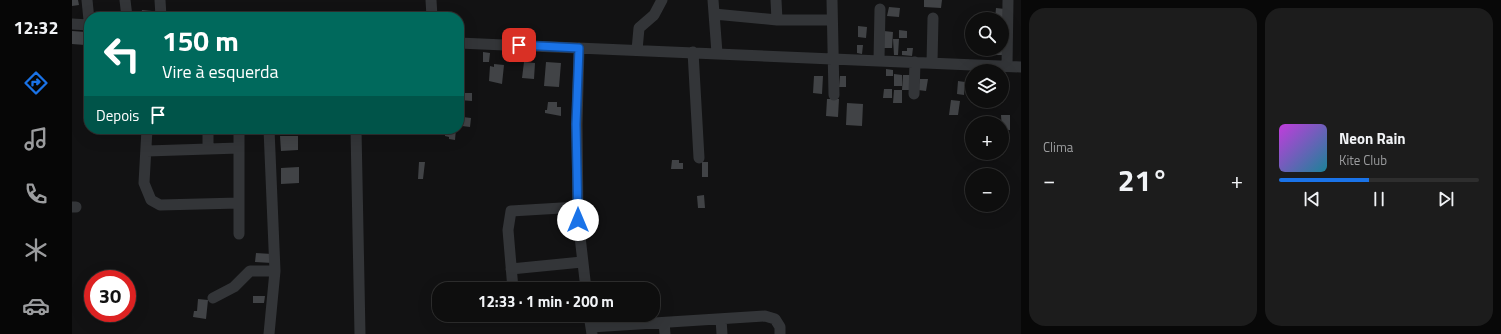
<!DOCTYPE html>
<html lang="pt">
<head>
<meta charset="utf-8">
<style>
	:root { --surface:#0e0e0e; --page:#1c1c1c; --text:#f1f3f6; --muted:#9b9c9e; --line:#2e2e2e; --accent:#1a73e8 }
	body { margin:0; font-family:"Titillium Web",sans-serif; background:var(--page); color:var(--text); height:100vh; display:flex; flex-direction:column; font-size:15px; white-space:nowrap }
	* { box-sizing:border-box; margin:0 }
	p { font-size:13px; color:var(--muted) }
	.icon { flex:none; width:22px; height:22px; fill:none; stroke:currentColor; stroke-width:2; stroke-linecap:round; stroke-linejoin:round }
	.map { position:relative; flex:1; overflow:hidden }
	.sheet { display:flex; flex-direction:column; gap:8px; padding:8px; background:#080808; width:480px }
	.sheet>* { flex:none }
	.guide { position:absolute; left:12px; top:12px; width:380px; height:122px; border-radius:16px; box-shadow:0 4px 16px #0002,0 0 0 1px var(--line); background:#00695c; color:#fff; overflow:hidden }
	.tools { position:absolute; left:893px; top:12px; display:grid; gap:8px }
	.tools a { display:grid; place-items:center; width:44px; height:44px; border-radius:50%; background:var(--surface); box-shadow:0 4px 16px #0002,0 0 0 1px var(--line); font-size:20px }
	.speed { position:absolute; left:12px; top:270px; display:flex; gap:8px; font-size:20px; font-weight:700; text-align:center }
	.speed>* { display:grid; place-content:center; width:52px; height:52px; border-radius:50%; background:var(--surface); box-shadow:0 4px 16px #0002,0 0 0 1px var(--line); line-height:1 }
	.speed .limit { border:6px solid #d22; background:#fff; color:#111 }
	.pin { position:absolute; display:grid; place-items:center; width:34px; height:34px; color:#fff; margin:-17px; border-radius:8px; box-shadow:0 2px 6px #0006 }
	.me { position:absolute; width:44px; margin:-22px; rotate:0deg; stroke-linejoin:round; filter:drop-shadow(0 0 3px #0008) }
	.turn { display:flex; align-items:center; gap:14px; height:84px; padding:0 12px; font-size:18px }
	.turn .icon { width:52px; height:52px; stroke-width:2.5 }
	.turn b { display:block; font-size:28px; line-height:34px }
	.then { display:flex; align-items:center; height:38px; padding:0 12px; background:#0003; gap:8px; font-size:15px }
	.big { font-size:30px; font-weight:700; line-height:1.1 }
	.sheet .card { flex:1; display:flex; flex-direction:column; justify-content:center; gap:6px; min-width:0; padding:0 14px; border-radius:16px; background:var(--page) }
	.song { display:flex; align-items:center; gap:12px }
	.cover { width:48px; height:48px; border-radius:6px; background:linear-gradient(135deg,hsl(290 70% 55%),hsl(190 70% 35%)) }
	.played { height:4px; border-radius:2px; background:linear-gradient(90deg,var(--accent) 45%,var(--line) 45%) }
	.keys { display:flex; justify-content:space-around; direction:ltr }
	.heat { display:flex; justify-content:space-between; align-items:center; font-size:22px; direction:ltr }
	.sheet .tiles { flex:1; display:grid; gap:8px; grid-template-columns:repeat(2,1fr) }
	.trip { position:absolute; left:360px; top:282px; width:228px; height:40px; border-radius:16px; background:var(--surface); box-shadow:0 4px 16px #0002,0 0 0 1px var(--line); font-weight:700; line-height:40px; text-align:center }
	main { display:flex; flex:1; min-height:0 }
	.tabs { display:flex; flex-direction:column; width:72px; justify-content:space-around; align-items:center; background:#060606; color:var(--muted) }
	.tabs .icon { width:28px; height:28px }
	.tabs .on { color:var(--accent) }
	.tabs b { font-size:18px; color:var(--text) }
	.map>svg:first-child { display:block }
	.building { fill:#414346 }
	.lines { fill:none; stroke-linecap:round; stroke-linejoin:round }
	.minor { stroke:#333538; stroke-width:11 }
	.route-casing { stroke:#114b97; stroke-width:10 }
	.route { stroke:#1a73e8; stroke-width:7 }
</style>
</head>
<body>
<main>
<nav class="tabs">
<b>12:32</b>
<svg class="icon on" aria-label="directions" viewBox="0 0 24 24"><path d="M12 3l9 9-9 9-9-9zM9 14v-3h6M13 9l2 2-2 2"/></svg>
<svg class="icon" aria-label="music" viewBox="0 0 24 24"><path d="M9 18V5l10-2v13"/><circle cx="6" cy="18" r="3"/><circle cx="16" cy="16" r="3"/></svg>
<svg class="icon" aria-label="phone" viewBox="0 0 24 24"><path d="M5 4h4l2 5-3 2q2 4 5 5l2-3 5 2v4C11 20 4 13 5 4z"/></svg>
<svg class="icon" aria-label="climate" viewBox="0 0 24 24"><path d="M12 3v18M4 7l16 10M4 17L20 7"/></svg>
<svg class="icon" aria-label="car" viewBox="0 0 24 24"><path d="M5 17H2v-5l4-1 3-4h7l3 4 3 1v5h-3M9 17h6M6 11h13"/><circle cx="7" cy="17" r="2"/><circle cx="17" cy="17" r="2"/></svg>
</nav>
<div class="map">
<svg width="949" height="334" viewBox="0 0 949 334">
	<rect width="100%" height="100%" fill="#121213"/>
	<!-- building -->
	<path class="building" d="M0 0H6L7 5 0 6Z
		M852 0H870L869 8 852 7Z
		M817 7 828 8 827 17 815 16Z
		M924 8 933 9 931 25 930 19H923Z
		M70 10 80 11 79 17 69 15Z
		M905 15 915 16V19H904Z
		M786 26 795 27 794 38 786 37Z
		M827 30 835 31V38H827Z
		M0 31 14 32 13 45 0 44Z
		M812 31 821 32 820 48H811Z
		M930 31 932 32 931 55H922V49H930Z
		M821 39H827L826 55H822Z
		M785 45H791L790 54 785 53Z
		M835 48H841L840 56 830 55V51H835Z
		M411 52 418 53 417 62H411Z
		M452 62 463 63 462 79 450 78Z
		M474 62 489 63 487 87 472 86Z
		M422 64 432 65 430 84 417 81 418 66 422 67Z
		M814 69 821 70V76H814Z
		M822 74 830 75V86H822Z
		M831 75H840L839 90H830Z
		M742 76H751L750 94 741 93Z
		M768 76H774V87H767Z
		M848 79H856L854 91 846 90Z
		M886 81 893 82 892 95 885 94Z
		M812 89H820V98H811Z
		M822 90H830V103H821Z
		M390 93H400V101L387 100Z
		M755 99H767L766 117 754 116Z
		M879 100 888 101 886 115H877Z
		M476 102H485V107H489V116L473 113V110H475Z
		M775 103 791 104 790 126 774 125Z
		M929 115H938V130H930Z
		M391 117 399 118 398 127 390 126Z
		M373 129H384L383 140 377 139V137L373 136Z
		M208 136H226V150L209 151Z
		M600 160H607V163H611V169H599Z
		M347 162H353L351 179H346Z
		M630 162H636V177H630Z
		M227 167V183L209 184V168Z
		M632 195 633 208H626L625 196Z
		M184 253 200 254V263L183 262Z
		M181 296H193L192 303H181Z
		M126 299 136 300 134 319 121 317 122 311H125Z"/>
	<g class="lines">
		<!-- minor -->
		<path class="minor" d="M15 0 17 20
			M53 0 55 17
			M88 0 89 17
			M359 0 360 17
			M641 0 645 53
			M704 0 705 20
			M760 0 762 95
			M642 14 705 20H759
			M0 24 17 25
			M387 43 949 67
			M507 48 505 124 506 219 514 289
			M565 50 567 28 582 15 590 0
			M621 52 627 158
			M807 60 808 9
			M860 63 861 18
			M935 66 936 0
			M842 94 843 62
			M75 129 72 183 79 200 88 205 167 203
			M136 129V149
			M167 129V234
			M197 129 203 271 197 334
			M284 129 288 334
			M75 151 167 148
			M0 207H4
			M439 269 510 262
			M441 289 436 230 439 211 506 207
			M141 298 162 287 178 271H203
			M517 315 520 334
			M649 319 650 334
			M592 323 593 334
			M519 327 693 316 703 319 708 327V334"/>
	</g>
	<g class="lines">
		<defs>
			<path id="route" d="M447 45 507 48 504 124 506 220"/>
		</defs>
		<!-- route casing -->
		<use href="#route" class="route-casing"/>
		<!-- route -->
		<use href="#route" class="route"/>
	</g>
</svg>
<div class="tools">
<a><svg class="icon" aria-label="search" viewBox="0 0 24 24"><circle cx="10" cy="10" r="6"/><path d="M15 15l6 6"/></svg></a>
<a><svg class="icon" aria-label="layers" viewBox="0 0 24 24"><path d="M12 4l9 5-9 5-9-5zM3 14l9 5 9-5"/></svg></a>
<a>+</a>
<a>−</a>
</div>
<div class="speed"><div class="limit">30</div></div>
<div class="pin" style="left:447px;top:45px;background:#d93025"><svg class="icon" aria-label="arrive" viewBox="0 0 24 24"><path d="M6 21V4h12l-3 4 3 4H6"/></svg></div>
<svg class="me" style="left:506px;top:220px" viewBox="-20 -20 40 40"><circle r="19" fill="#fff"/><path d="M0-13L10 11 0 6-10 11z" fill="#1a73e8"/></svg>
<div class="trip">12:33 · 1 min · 200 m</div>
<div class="guide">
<div class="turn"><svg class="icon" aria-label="left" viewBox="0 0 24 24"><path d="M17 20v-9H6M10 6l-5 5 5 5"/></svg><div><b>150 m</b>Vire à esquerda</div></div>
<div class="then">Depois<svg class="icon" aria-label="arrive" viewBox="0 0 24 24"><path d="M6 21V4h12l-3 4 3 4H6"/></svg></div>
</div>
</div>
<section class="sheet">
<div class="tiles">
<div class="card"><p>Clima</p>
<div class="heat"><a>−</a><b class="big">21°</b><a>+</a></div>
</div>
<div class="card">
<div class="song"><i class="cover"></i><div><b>Neon Rain</b><p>Kite Club</p></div></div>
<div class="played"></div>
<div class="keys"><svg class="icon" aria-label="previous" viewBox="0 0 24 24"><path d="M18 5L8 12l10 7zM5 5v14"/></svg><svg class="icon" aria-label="pause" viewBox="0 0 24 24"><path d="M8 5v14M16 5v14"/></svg><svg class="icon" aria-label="next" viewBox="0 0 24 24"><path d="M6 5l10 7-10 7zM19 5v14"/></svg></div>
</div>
</div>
</section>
</main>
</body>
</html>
